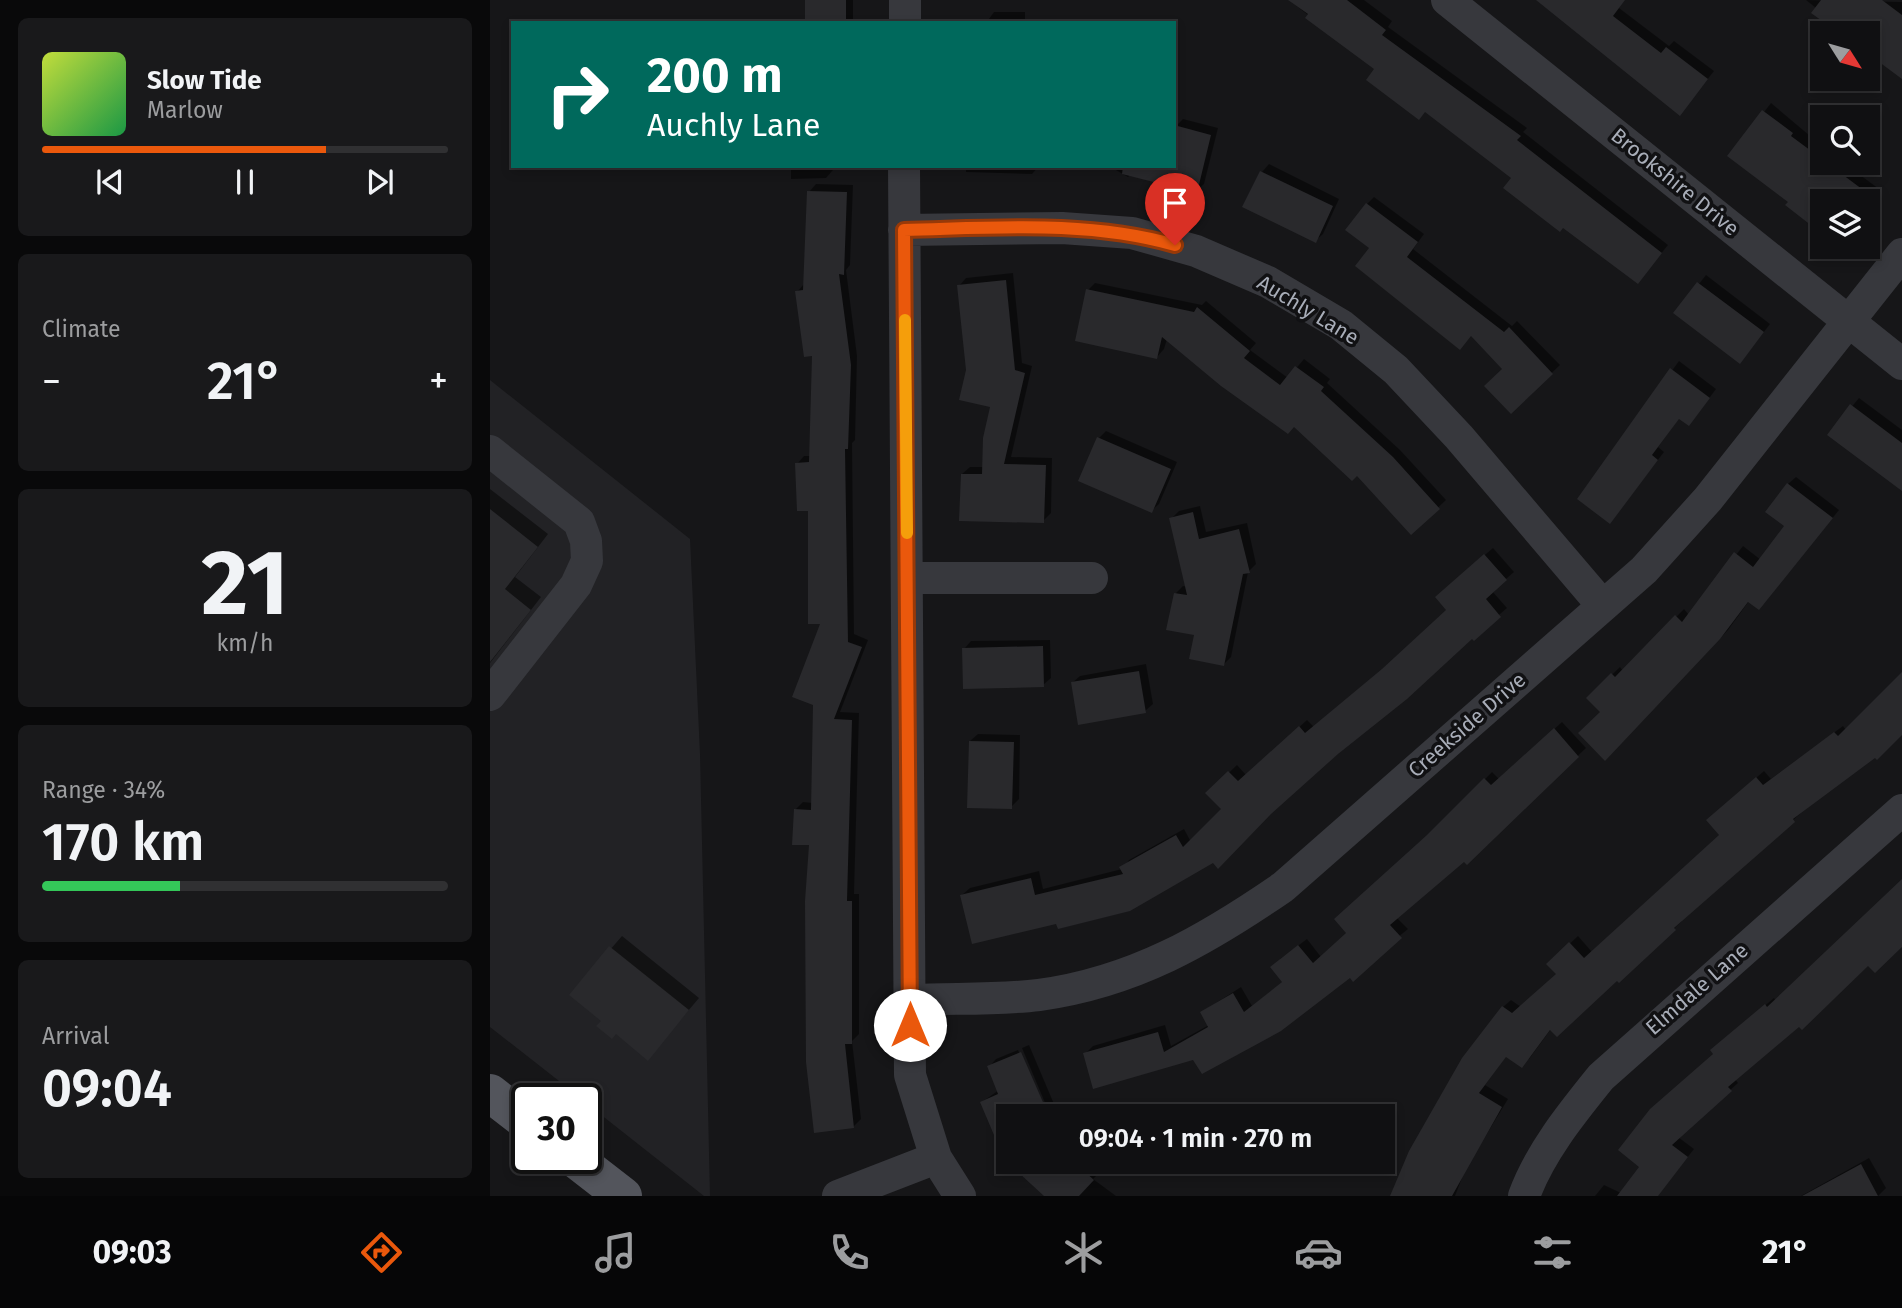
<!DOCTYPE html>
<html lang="en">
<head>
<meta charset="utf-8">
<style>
	:root { --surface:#101012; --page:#19191b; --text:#f1f3f6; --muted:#9c9d9f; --line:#303032; --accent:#ea580c }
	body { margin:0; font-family:"Fira Sans",sans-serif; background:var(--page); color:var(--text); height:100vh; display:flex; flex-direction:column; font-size:26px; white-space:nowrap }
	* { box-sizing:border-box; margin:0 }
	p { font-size:23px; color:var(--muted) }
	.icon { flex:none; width:38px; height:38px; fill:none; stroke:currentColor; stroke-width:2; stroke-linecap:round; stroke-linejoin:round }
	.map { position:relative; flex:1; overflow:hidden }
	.panel { display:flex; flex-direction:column; gap:18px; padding:18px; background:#09090a; width:490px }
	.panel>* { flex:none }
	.top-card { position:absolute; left:21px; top:21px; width:665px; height:147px; border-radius:0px; box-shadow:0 4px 10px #0003,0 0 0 2px var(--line); background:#00695c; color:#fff; overflow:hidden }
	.needle { width:46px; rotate:127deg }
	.tools { position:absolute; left:1320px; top:21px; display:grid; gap:14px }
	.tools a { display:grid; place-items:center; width:70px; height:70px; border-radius:0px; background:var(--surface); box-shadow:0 4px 10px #0003,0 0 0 2px var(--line); font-size:35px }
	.speed { position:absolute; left:21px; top:1083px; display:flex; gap:14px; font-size:35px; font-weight:700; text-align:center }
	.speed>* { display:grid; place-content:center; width:91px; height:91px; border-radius:50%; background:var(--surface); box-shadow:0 4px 10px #0003,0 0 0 2px var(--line); line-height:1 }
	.speed .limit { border:4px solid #111; border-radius:10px; background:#fff; color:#111 }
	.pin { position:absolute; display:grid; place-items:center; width:60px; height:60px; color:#fff; margin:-72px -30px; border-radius:50% 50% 50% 0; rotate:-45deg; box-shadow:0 0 7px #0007 }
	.pin .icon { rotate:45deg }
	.me { position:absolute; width:77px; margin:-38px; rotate:0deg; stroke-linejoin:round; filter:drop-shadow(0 0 5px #0008) }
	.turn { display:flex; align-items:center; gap:24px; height:147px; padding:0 21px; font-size:32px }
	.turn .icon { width:91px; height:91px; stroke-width:2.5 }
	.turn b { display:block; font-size:49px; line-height:60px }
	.big { font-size:52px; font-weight:600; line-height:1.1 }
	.panel .tile { flex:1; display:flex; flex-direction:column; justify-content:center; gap:10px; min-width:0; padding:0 24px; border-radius:10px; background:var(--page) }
	.panel .dial { align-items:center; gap:0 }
	.dial b { font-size:91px; line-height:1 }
	.song { display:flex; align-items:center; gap:21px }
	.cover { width:84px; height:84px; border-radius:10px; background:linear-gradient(135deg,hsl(70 70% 55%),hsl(140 70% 35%)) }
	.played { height:7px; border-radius:4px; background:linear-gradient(90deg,var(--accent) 70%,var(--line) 70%) }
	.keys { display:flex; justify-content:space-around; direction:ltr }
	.heat { display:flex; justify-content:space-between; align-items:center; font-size:38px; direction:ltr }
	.charge { height:10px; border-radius:5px; background:linear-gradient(90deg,#34c759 34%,var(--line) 0) }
	.trip { position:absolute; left:506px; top:1104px; width:399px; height:70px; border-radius:0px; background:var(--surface); box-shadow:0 4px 10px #0003,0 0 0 2px var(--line); font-weight:600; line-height:70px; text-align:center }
	.menu { display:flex; height:112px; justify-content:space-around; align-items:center; background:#060607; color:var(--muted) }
	.menu .icon { width:49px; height:49px }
	.menu .current { color:var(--accent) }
	.menu b { font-size:32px; color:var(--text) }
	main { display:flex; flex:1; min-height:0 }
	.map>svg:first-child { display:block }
	.built { fill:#222225 }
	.shadow { fill:#0007 }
	.building { fill:#29292c }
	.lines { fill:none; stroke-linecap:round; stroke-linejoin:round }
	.minor { stroke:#37383d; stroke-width:32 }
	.major { stroke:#53555c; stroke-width:38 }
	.route-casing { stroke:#983908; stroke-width:18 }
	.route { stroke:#ea580c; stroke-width:12 }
	.slow { stroke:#f59e0b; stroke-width:12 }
	.labels { text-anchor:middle; stroke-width:7; stroke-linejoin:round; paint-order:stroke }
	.street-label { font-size:21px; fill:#a8adb8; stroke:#111113 }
</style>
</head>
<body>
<main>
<section class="panel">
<div class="tile">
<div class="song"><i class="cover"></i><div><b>Slow Tide</b><p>Marlow</p></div></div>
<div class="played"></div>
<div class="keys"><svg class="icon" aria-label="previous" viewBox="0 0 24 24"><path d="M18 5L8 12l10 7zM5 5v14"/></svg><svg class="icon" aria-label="pause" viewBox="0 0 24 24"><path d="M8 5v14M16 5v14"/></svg><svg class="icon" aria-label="next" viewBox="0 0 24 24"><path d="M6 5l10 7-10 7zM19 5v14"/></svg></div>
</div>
<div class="tile"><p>Climate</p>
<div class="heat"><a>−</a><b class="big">21°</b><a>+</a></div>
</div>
<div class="tile dial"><b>21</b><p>km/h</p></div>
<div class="tile"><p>Range · 34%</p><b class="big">170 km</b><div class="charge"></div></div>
<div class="tile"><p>Arrival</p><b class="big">09:04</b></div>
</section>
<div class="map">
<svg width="1412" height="1196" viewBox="0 0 1412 1196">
	<rect width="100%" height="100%" fill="#161618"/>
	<!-- built -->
	<path class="built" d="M0 380 200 539 210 754 220 1196H214L96 1103V1099H92L0 1027Z"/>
	<!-- shadow -->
	<path class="shadow" d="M318 0H363V23H318Z
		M799 0H874L902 21 898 27 1037 128 1033 132 1178 245 1148 282 1024 177Z
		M1048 0H1131L1129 8 1179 46 1184 41 1224 71 1190 114Z
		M1316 0 1412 2V78L1377 33H1352L1324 12 1326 8Z
		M504 12H535V23H496Z
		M1281 103 1332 146V163H1354L1389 189 1377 204V201H1300L1240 156Z
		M693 119 728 128 714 184 706 191 641 174 638 177 619 166H684L686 126Z
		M779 164 849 199 833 234 825 241 772 172Z
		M301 166H343V170L336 178 301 179Z
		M476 166H549L542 174 476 172Z
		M326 184 363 185 360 265 356 270 367 356 365 440 362 443 364 634 378 640 350 712 369 713 364 894H369V1034L362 1041 371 1119 363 1127 321 844 305 810 313 802 323 803 325 704 333 622 319 509 307 464 314 456H321L324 354 307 292 314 284 319 192Z
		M884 197 934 234 923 249 1022 326 1027 321 1070 365 1021 412 1015 369 982 335 881 248 877 204Z
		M523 273 532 363 542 366 521 457 562 458 561 513 553 521 472 474 480 467H494L503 405 478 370 469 286 476 278Z
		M1216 275 1280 324 1257 354 1186 313Z
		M605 283 712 305 716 301 766 343 760 350 798 378 814 359 840 379 837 383 910 450 956 500 921 533 867 474 805 425 677 339 674 349 667 357 598 290Z
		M1189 361 1226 389 1206 416 1190 417 1168 447 1174 452 1120 522 1089 498Z
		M1369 398 1412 430V489L1339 434Z
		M616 431 687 462 669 504 661 511 609 438Z
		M1306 477 1349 510 1276 601H1259L1238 630 1115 758 1112 712 1098 698 1130 667 1133 671 1194 609 1199 615 1253 546 1271 560 1296 526 1298 484Z
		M0 489 58 534 25 577 51 597 0 663Z
		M710 506 716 532 757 523 766 564 758 572 741 657 734 664 706 634 686 593 693 586 697 587 681 519 689 511Z
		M1003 548 1024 572 1002 591 1017 608 723 861 568 921 472 895 480 888 549 871 553 889 632 869 639 860 694 829 701 842 734 809 725 786 747 765 756 775 817 720 824 727 902 662 959 610 955 589Z
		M560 640 561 678 553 685 474 649 481 641Z
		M656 664 663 704 655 711 582 683 590 676Z
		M1412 674V732L1311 813 1190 919 1192 921 1129 981 1127 978 1061 1029 1039 1059 1017 1055 995 1085 1018 1099 975 1170 965 1196H902L1013 1007 1021 1000 1031 1007 1068 974 1058 964 1088 936 1102 952 1231 835 1226 813 1274 771 1281 779 1353 726 1356 730Z
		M1072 722 1096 748 977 862 974 859 906 917 918 929 860 976 704 1058 595 1054 603 1046 675 1025 681 1046 719 1025 712 1012 751 987 762 1006 794 981 790 959 817 939 831 957 858 932 947 828 1002 772 1009 779Z
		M488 734 530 735 529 799 521 807 480 741Z
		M1412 881V945L1379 964 1245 1079 1248 1083 1188 1137 1204 1149 1167 1196H1105L1114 1185 1131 1193 1152 1166 1230 1043 1284 998 1286 1001Z
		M132 936 209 998 158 1058 81 995Z
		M539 1045 564 1104 558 1110 532 1048Z
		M528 1050 554 1111H557L545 1116H518V1128L492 1102 509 1090 499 1067 506 1059Z
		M1379 1158 1396 1188 1388 1196H1311Z
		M532 1162H599L610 1172 603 1179 626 1196H556Z"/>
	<!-- building -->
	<path class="building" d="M315 0H356V23H315Z
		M798 0H857L896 30 892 35 1031 136 1027 140 1172 253 1148 284 1073 228 1070 232 1013 188 1021 178 935 112 929 120 876 80 884 69 815 18 818 14Z
		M1046 0H1135L1123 16 1171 53 1176 47 1218 79 1190 116Z
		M1331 0H1392L1412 15V79L1377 53V33H1349L1321 13Z
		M1272 110 1303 133 1301 136 1332 159V163H1337L1388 201H1332V213L1322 226 1295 205 1298 202 1237 156Z
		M684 125 721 135 707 193 632 174 633 166H684Z
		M770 171 843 206 826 243 752 207Z
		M317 191 357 192 354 275 349 274 361 365 358 449H355L358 642 372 647 344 719 362 720 357 901H362V1044H355L364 1128 324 1133 316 1062 315 901 319 845H302L304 809 321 810 323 705 302 697 330 624H318V511H307L305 463 319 462 322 356 314 357 305 291 313 290Z
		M876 203 928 242 917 257 1014 332 1019 327 1063 374 1021 414 994 386 1012 369 981 336 970 350 865 266 879 248 855 230Z
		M516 280 525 370 535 373 514 464 556 465 554 523 469 521 471 474H492L493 438 500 407 469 400 476 370 467 285Z
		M1207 282 1274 332 1250 364 1183 313Z
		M596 289 704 312 707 307 760 351 754 358 790 385 805 366 834 387 831 391 903 457 950 509 921 535 867 476 862 481 804 427 798 434 731 386 672 337 667 359 585 341Z
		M1180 368 1220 398 1199 426 1189 419 1162 455 1168 460 1120 524 1087 499Z
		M1360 404 1412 443V491L1337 435Z
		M607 437 681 469 662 513 588 481Z
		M1297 483 1343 518 1269 610 1258 602 1230 639 1115 761 1088 733 1110 712 1096 698 1121 673 1125 677 1185 615 1192 622 1244 552 1263 567 1294 526 1275 512Z
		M0 509 48 547 15 589 41 610 0 662Z
		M703 512 709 539 749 529 760 573 753 574 734 666 699 659 704 635 676 630 684 593 697 595 679 518Z
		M994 554 1017 580 996 599 1011 617 984 641 982 639 917 699 848 754 781 814 728 869 723 863 640 911 568 929 566 924 482 944 470 895 541 878 545 895 633 874 629 867 686 835 693 847 731 809 715 793 738 771 748 781 809 726 815 733 892 669 956 610 945 597Z
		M553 646 554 687 473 689 472 648Z
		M649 671 656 713 588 725 581 682Z
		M1412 672V735L1387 760 1385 758 1303 819 1305 822 1184 928 1186 930 1129 983 1127 981 1067 1037 1060 1030 1032 1068 1016 1057 989 1093 1012 1107 962 1196H900L919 1151 972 1058 1012 1006 1022 1013 1066 974 1056 964 1079 942 1094 958 1229 835 1216 820 1266 777 1273 785 1344 732 1348 736Z
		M1064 728 1089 757 977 865 974 862 900 925 912 938 863 982 860 978 791 1031 712 1074 703 1060 603 1089 593 1053 668 1032 674 1052 718 1027 710 1012 743 993 754 1012 792 982 780 967 808 945 823 963 856 933 844 919 937 835 994 778 1001 785Z
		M479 741 524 742 522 809 477 808Z
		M1412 879V947L1385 973 1378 966 1312 1030 1309 1027 1238 1087 1242 1091 1182 1145 1198 1157 1168 1196H1127L1149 1167 1128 1150 1160 1109 1223 1054 1220 1050 1275 1004 1277 1007Z
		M119 946 199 1010 158 1061 126 1034 122 1039 106 1026 111 1021 79 995Z
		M531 1052 559 1116H518V1162H584L604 1180 589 1196H554L518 1163V1168L490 1102 508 1094 497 1066Z
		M1371 1164 1388 1196H1312Z"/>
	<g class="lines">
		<!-- minor -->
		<path class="minor" d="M957 0 1412 364
			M415 23V0
			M414 166 420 1075 446 1158 470 1196
			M414 230 572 228 642 233 706 251 778 282 851 325 906 370 969 437 1113 606
			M0 451 89 522 96 541 97 561 86 585 0 695
			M417 578H602
			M421 1000C463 998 508 1000 549 995 644 982 716 940 793 887L1154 570 1218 499 1412 254
			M348 1196 446 1158
			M1034 1196C1050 1152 1082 1113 1111 1077L1412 810"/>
		<!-- major -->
		<path class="major" d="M0 1093 37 1122
			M84 1158 133 1196"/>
	</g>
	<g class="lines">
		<defs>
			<path id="route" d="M420 1025 414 230C505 228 597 220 685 245"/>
		</defs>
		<!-- route casing -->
		<use href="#route" class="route-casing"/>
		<!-- route -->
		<use href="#route" class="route"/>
		<!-- slow -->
		<path class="slow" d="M415 320 417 533"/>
	</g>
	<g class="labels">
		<!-- street labels -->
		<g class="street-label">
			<text transform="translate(1185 182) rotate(39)" y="7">Brookshire Drive</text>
			<text transform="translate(818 310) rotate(31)" y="7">Auchly Lane</text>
			<text transform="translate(977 725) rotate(-41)" y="7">Creekside Drive</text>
			<text transform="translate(1207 989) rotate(-41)" y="7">Elmdale Lane</text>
		</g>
	</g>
</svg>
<div class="tools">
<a><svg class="needle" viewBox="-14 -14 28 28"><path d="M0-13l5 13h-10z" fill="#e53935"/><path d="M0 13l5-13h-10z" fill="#9c9d9f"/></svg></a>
<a><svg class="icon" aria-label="search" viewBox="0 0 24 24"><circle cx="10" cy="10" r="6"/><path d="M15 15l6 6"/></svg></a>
<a><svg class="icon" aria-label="layers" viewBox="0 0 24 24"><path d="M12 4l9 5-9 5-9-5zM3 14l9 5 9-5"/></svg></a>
</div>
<div class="speed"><div class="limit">30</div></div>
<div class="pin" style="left:685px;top:245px;background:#d93025"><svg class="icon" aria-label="arrive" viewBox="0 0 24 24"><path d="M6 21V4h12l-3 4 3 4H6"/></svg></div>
<svg class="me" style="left:420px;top:1025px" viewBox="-20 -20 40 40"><circle r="19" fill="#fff"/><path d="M0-13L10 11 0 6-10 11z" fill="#ea580c"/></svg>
<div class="trip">09:04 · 1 min · 270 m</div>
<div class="top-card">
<div class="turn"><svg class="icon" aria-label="right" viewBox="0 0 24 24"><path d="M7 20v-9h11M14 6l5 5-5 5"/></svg><div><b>200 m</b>Auchly Lane</div></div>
</div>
</div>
</main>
<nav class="menu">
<b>09:03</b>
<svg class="icon current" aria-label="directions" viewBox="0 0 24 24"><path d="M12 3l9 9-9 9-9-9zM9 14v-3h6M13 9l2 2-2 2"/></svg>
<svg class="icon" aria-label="music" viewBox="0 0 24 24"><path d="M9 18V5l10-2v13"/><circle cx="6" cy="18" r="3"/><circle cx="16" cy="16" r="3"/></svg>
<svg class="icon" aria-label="phone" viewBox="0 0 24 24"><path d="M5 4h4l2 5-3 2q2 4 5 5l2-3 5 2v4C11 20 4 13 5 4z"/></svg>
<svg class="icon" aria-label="climate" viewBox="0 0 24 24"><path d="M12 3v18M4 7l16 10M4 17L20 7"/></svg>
<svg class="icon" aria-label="car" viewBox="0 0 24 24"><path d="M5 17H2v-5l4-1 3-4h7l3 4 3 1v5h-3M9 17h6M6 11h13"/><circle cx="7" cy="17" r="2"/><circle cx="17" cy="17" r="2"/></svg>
<svg class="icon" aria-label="filters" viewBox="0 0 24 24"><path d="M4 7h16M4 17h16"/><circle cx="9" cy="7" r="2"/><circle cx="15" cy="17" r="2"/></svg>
<b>21°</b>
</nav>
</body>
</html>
